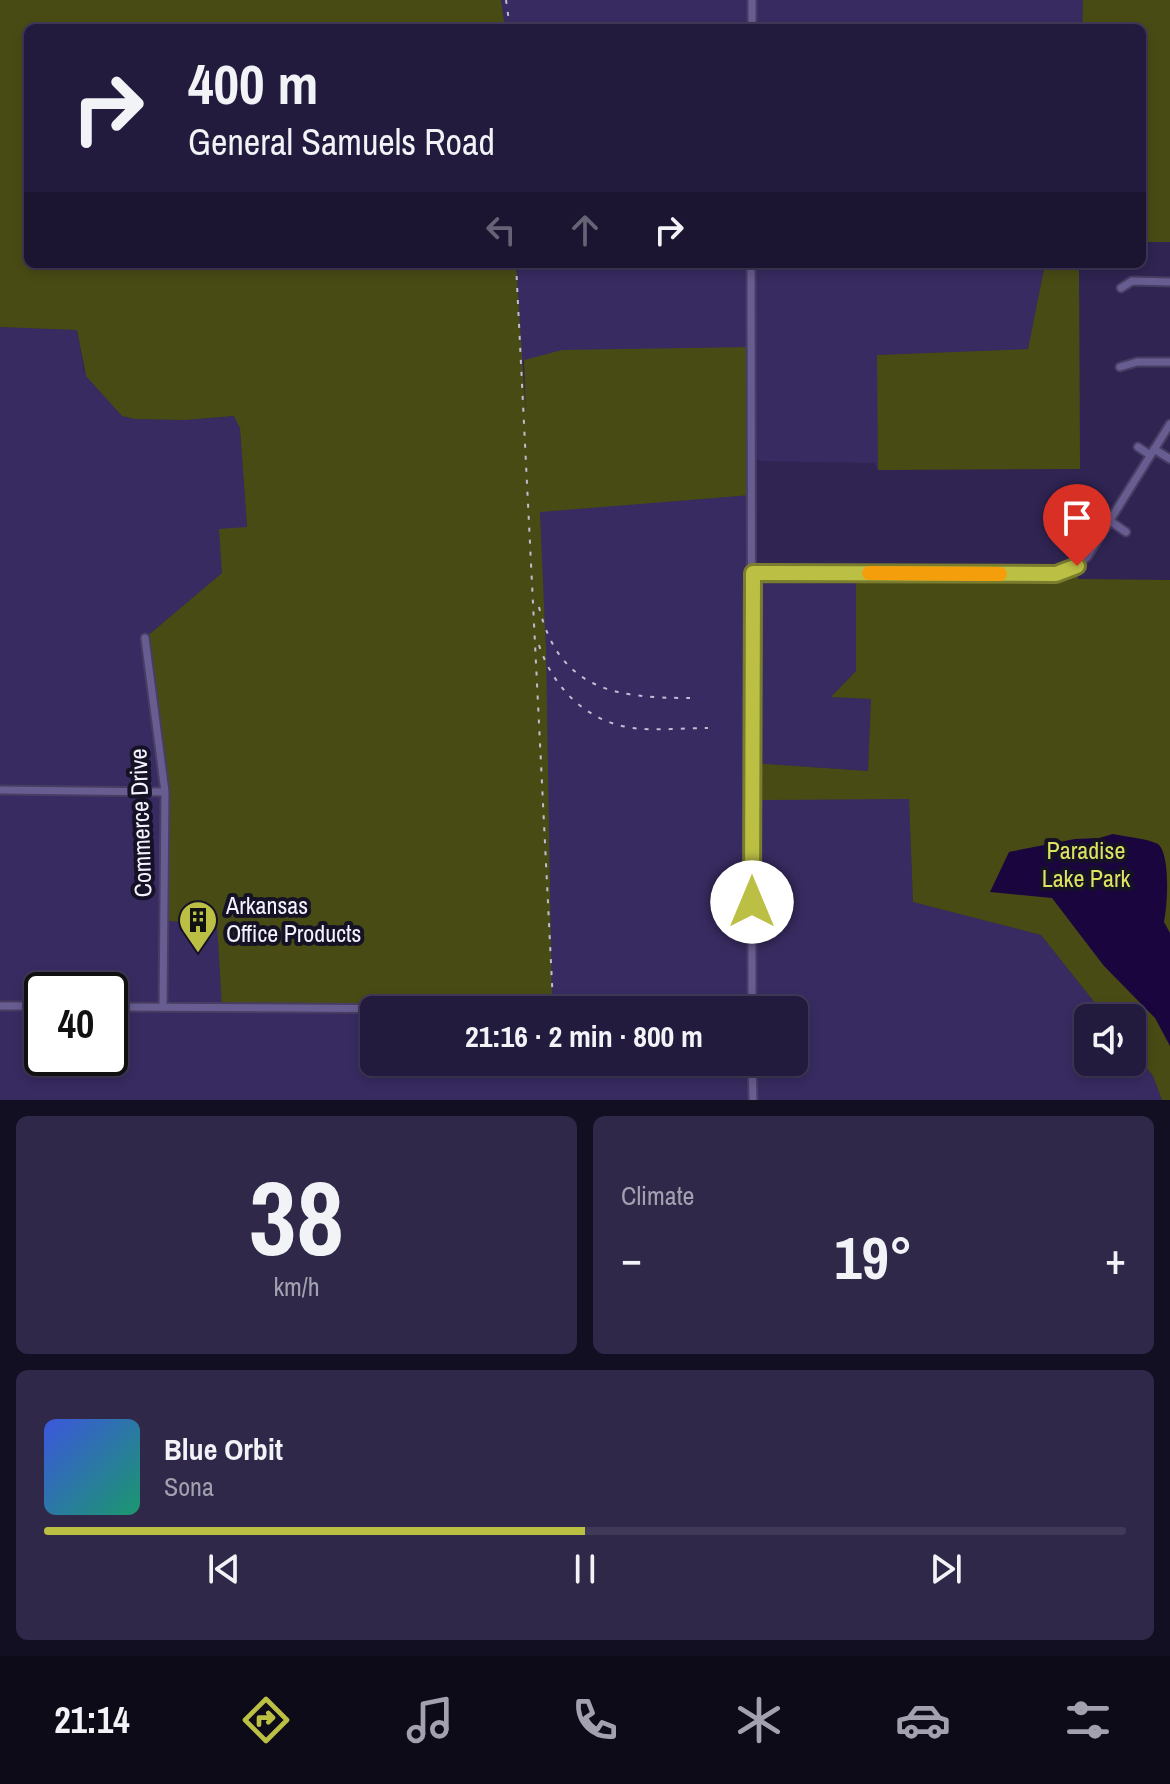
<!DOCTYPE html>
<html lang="en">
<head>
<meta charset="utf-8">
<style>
	:root { --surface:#231b3e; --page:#2f2849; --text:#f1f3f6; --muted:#a3a1b0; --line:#403958; --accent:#bbc045 }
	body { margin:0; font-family:"Archivo Narrow",sans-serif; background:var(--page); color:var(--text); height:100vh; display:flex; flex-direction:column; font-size:30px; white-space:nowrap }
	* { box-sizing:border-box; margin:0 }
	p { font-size:26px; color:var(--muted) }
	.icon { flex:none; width:44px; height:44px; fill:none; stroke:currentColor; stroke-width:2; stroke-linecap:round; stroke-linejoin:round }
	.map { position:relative; height:1100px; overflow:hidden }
	.panel { display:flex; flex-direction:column; gap:16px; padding:16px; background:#130f22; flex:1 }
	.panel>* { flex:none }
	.banner { position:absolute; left:24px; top:24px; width:1122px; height:244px; border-radius:12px; box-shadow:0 4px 12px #0003,0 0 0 2px var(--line); background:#231b3e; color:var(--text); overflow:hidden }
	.tools { position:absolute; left:1074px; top:1004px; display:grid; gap:16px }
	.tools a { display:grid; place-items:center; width:72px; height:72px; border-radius:12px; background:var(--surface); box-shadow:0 4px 12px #0003,0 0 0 2px var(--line); font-size:40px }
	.speed { position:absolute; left:24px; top:972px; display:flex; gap:16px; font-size:40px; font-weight:700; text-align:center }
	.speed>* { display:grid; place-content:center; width:104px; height:104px; border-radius:50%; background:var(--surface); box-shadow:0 4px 12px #0003,0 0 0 2px var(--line); line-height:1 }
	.speed .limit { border:4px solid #111; border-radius:12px; background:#fff; color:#111 }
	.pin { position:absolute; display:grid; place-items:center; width:68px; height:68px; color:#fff; margin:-82px -34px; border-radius:50% 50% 50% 0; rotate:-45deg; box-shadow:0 0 8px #0007 }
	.pin .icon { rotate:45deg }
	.me { position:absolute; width:88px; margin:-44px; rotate:0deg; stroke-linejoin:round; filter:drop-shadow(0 0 6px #0008) }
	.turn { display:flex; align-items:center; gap:28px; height:168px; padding:0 32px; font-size:36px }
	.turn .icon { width:104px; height:104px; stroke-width:2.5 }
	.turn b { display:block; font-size:56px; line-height:68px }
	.lanes { display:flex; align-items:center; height:76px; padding:0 32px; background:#0003; justify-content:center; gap:40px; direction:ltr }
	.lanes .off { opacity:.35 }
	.big { font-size:60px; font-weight:800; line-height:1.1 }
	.panel .widget { flex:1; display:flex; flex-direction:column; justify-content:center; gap:12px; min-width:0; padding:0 28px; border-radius:12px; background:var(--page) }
	.panel .dial { align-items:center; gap:0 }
	.dial b { font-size:104px; line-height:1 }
	.song { display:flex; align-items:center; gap:24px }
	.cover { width:96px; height:96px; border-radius:12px; background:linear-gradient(135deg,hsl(230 70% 55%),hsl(160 70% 35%)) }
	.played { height:8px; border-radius:4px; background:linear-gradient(90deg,var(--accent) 50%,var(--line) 50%) }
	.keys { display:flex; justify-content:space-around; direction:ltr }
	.heat { display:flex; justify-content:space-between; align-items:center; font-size:44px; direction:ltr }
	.panel .tiles { flex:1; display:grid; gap:16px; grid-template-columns:1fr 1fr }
	.widget:last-child { grid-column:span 2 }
	.trip { position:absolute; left:360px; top:996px; width:448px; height:80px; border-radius:12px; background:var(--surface); box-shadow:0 4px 12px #0003,0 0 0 2px var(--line); font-weight:800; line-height:80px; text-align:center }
	.tabs { display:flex; height:128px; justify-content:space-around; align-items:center; background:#0e0b19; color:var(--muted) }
	.tabs .icon { width:56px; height:56px }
	.tabs .on { color:var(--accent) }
	.tabs b { font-size:36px; color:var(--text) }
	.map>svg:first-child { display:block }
	.built { fill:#382b61; fill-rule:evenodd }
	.green { fill:#494b15 }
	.water { fill:#1a053f }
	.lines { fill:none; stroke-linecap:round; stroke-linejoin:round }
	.minor-casing { stroke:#483d62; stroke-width:11 }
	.minor { stroke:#675d91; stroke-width:7 }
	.rail { stroke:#c1bed2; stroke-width:2; stroke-dasharray:4 8; stroke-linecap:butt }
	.route-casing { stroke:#7a7d2d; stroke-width:20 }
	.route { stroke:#bbc045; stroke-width:14 }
	.slow { stroke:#f59e0b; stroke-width:14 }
	.labels { text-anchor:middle; stroke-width:8; stroke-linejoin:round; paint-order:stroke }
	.street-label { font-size:24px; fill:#f3f2fe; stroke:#161226 }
	.park-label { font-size:24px; fill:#dee460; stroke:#161226 }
	.poi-label { font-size:24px; fill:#f3f2fe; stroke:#161226; text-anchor:start }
</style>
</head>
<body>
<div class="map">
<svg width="1170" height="1100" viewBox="0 0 1170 1100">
	<rect width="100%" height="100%" fill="#2f2452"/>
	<!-- built -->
	<path class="built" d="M501 0H1083L1082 28H505Z
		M516 264H1045L1028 349 878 355V470L875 463 761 461 524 360 520 362Z
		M0 327 77 330 84 372 122 416 135 419 185 420 239 416 247 527 222 573 145 638 165 792V921L217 923 546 649 540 511 752 495 753 573H856V671L831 697 871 699 868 771 753 763 909 799 913 902 1041 935 1107 1018H1088V1062H1132V1049L1153 1076 1162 1100H0ZM42 990H110V1058H42ZM374 1010H794V1062H374Z"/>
	<!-- green -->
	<path class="green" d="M0 0H501L505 28H28V264H516L526 416 524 360 562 350 752 347V495L540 512 546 649 552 1009 222 1008 217 923 164 921 165 792 145 638 222 573 219 529 247 527 240 428 234 416 185 420 135 419 122 416 86 376 77 330 0 327Z
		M1083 0H1170V242H1142V28H1082Z
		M1045 264H1079L1080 469 878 470 877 355 1028 349Z
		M1077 566 1078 579 1170 580V1100H1162L1153 1076 1132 1049V1018H1107L1041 935 913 902 909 799 753 800V763L868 771 871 699 831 697 856 671V573L1056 574Z"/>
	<!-- water -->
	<path class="water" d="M1113 834C1127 837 1145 838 1158 844 1170 854 1168 901 1164 922L1170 933V1046L1155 1018 1104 966 1052 898 990 892 1009 852 1075 839 1099 838Z"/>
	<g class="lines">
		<defs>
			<path id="minor" d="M752 28V0
				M751 264 752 1010
				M1121 288 1132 281 1170 282
				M1120 367 1137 362H1170
				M1138 447 1150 455
				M1154 449 1170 459
				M1110 521 1126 532
				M753 573H1064L1077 566 1087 557 1170 424
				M145 638 165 792 163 1007
				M0 790 165 792
				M0 1006H42
				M110 1007 614 1010
				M752 1062 753 1100"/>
		</defs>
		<!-- minor casing -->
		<use href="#minor" class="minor-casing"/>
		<!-- minor -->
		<use href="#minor" class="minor"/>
		<!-- rail -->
		<path class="rail" d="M506 0 510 28
			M516 264 553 1003
			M539 607C559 690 615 698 690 698
			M539 645C553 688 587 722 633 728 657 731 684 728 708 728"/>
	</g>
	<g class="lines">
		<defs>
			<path id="route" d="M752 902 753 573 1056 574 1077 566"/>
		</defs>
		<!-- route casing -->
		<use href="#route" class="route-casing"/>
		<!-- route -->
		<use href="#route" class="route"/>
		<!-- slow -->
		<path class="slow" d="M869 573 1000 574"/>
	</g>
	<!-- icons -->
	<defs>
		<symbol id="building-pin" viewBox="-11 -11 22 30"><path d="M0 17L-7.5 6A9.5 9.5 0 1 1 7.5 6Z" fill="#bbc045" stroke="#161226"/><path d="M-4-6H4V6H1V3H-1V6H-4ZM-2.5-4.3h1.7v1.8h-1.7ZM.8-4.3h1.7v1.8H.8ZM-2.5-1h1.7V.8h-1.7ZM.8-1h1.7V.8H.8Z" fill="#111"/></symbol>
	</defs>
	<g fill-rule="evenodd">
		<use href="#building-pin" x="176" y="898" width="44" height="60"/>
	</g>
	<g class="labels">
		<!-- street labels -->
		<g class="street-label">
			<text transform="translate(141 823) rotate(-92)" y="8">Commerce Drive</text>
		</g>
		<!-- park labels -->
		<g class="park-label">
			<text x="1086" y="859">Paradise<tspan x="1086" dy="28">Lake Park</tspan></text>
		</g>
		<!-- poi labels -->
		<g class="poi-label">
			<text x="226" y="914">Arkansas<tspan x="226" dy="28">Office Products</tspan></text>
		</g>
	</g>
</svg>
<div class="tools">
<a><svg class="icon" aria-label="sound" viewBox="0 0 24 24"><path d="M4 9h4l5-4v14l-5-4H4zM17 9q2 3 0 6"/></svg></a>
</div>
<div class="speed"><div class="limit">40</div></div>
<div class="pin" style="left:1077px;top:566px;background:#d93025"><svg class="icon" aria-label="arrive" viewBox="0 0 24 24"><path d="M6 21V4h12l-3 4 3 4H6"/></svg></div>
<svg class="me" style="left:752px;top:902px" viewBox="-20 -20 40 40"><circle r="19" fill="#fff"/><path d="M0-13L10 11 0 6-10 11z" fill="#bbc045"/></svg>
<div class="trip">21:16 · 2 min · 800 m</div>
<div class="banner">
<div class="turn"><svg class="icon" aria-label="right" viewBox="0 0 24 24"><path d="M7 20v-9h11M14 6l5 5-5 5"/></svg><div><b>400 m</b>General Samuels Road</div></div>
<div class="lanes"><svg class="icon off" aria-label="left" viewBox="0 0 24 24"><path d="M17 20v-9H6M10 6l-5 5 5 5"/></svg><svg class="icon off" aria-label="ahead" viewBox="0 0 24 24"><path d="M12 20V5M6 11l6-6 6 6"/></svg><svg class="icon" aria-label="right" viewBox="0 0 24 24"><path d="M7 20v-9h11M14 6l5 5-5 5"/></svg></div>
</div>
</div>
<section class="panel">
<div class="tiles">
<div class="widget dial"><b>38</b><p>km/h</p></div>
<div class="widget"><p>Climate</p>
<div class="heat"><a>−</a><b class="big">19°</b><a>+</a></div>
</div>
<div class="widget">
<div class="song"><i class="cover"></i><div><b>Blue Orbit</b><p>Sona</p></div></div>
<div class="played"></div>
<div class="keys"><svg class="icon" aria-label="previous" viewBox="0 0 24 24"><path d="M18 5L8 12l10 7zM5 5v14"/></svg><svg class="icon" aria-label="pause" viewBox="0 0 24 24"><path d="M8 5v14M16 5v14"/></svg><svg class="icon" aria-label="next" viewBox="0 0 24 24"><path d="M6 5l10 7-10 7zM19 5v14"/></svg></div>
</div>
</div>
</section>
<nav class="tabs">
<b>21:14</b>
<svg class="icon on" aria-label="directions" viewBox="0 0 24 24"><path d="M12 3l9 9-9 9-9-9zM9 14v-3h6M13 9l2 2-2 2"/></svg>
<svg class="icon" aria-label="music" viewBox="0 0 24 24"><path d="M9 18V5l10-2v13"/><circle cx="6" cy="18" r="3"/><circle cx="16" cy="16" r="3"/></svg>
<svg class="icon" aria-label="phone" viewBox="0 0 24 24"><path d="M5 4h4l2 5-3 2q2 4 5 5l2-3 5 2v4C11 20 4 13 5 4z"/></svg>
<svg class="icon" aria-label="climate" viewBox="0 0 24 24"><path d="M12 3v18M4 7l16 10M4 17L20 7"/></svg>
<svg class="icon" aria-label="car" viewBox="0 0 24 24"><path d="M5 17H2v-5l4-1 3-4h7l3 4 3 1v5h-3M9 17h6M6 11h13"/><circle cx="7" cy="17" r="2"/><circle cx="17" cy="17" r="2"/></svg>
<svg class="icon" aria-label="filters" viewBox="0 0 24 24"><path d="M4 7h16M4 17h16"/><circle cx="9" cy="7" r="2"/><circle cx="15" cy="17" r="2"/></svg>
</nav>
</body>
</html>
